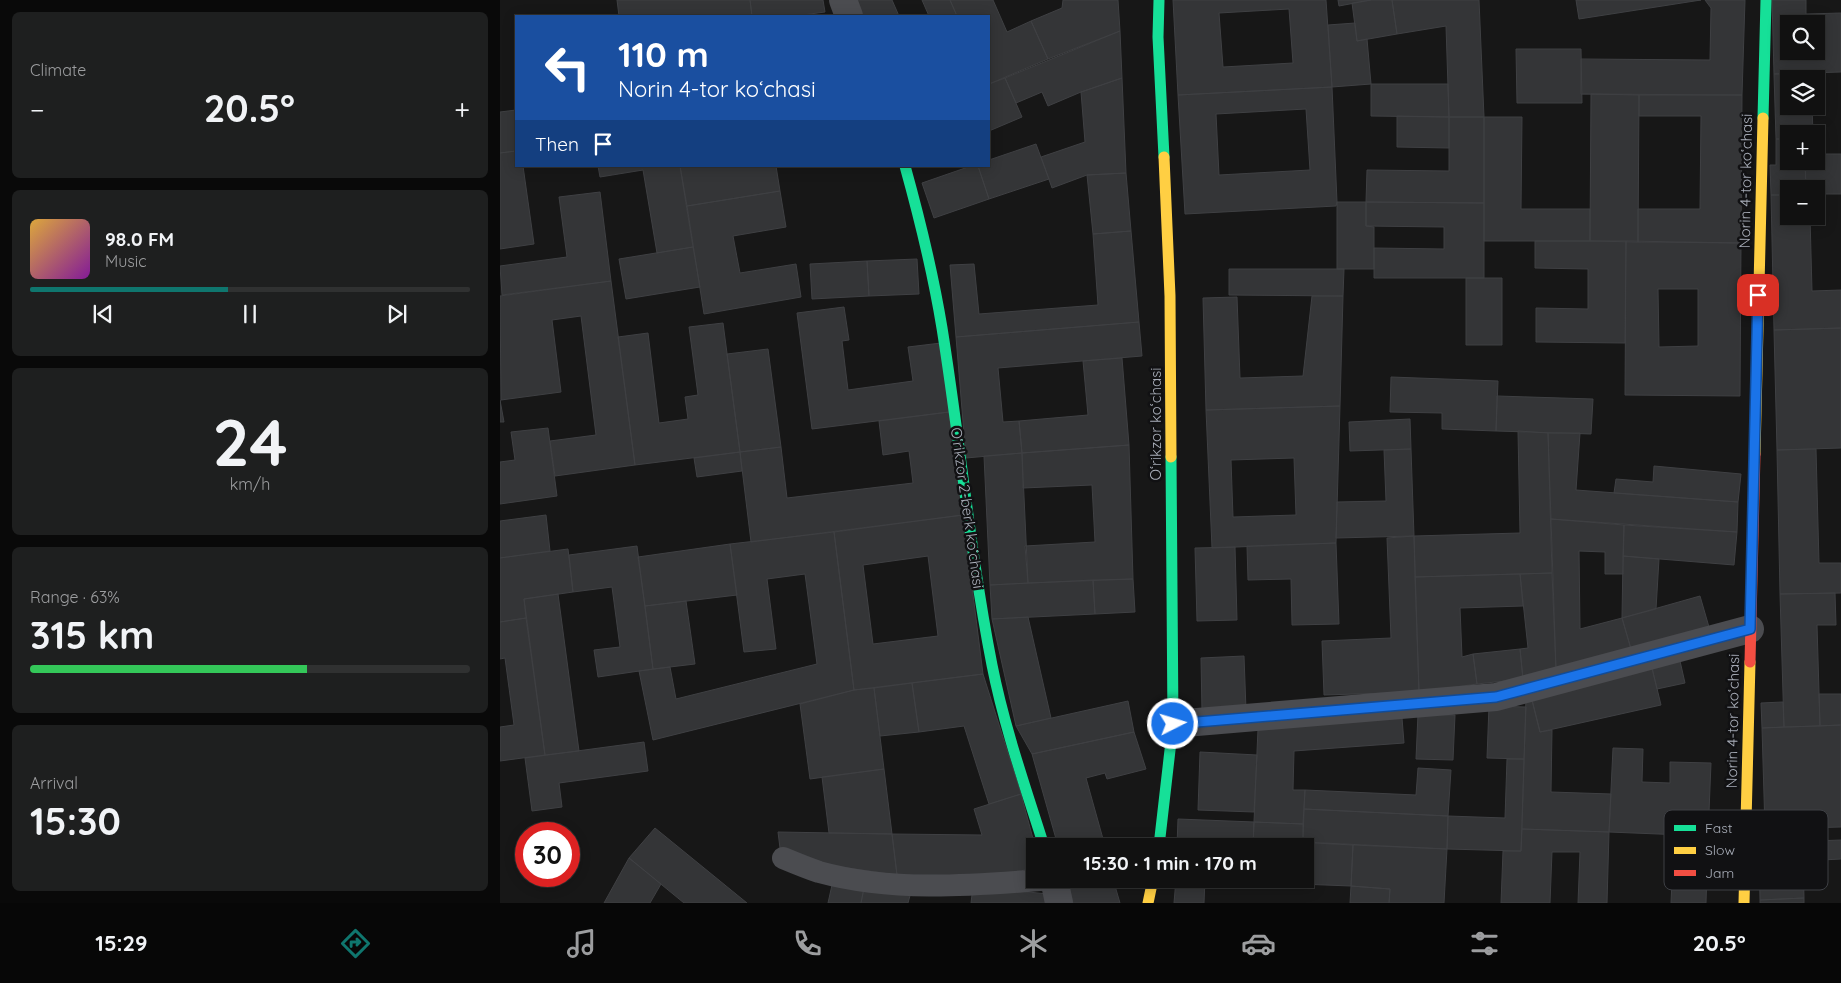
<!DOCTYPE html>
<html lang="en">
<head>
<meta charset="utf-8">
<style>
	:root { --surface:#111; --page:#1e1f1f; --text:#f1f3f6; --muted:#9c9d9f; --line:#303131; --accent:#0f766e }
	body { margin:0; font-family:Quicksand,sans-serif; background:var(--page); color:var(--text); height:100vh; display:flex; flex-direction:column; font-size:19px; white-space:nowrap }
	* { box-sizing:border-box; margin:0 }
	p { font-size:16px; color:var(--muted) }
	.icon { flex:none; width:28px; height:28px; fill:none; stroke:currentColor; stroke-width:2; stroke-linecap:round; stroke-linejoin:round }
	.map { position:relative; flex:1; overflow:hidden }
	.panel { display:flex; flex-direction:column; gap:12px; padding:12px; background:#090909; width:500px }
	.panel>* { flex:none }
	.top-card { position:absolute; left:15px; top:15px; width:475px; height:152px; border-radius:0px; box-shadow:0 2px 12px #0003,0 0 0 1px var(--line); background:#1a4fa0; color:#fff; overflow:hidden }
	.tools { position:absolute; left:1280px; top:15px; display:grid; gap:10px }
	.tools a { display:grid; place-items:center; width:45px; height:45px; border-radius:0px; background:var(--surface); box-shadow:0 2px 12px #0003,0 0 0 1px var(--line); font-size:25px }
	.speed { position:absolute; left:15px; top:822px; display:flex; gap:10px; font-size:25px; font-weight:700; text-align:center }
	.speed>* { display:grid; place-content:center; width:65px; height:65px; border-radius:50%; background:var(--surface); box-shadow:0 2px 12px #0003,0 0 0 1px var(--line); line-height:1 }
	.speed .limit { border:8px solid #d22; background:#fff; color:#111 }
	.pin { position:absolute; display:grid; place-items:center; width:42px; height:42px; color:#fff; margin:-21px; border-radius:10px; box-shadow:0 2px 8px #0006 }
	.me { position:absolute; width:55px; margin:-28px; rotate:85deg; stroke-linejoin:round; filter:drop-shadow(0 0 4px #0008) }
	.turn { display:flex; align-items:center; gap:18px; height:105px; padding:0 20px; font-size:22px }
	.turn .icon { width:65px; height:65px; stroke-width:2.5 }
	.turn b { display:block; font-size:35px; line-height:42px }
	.then { display:flex; align-items:center; height:48px; padding:0 20px; background:#0003; gap:10px; font-size:19px }
	.big { font-size:38px; font-weight:700; line-height:1.1 }
	.panel .tile { flex:1; display:flex; flex-direction:column; justify-content:center; gap:8px; min-width:0; padding:0 18px; border-radius:8px; background:var(--page) }
	.panel .dial { align-items:center; gap:0 }
	.dial b { font-size:65px; line-height:1 }
	.song { display:flex; align-items:center; gap:15px }
	.cover { width:60px; height:60px; border-radius:8px; background:linear-gradient(135deg,hsl(40 70% 55%),hsl(290 70% 35%)) }
	.played { height:5px; border-radius:2px; background:linear-gradient(90deg,var(--accent) 45%,var(--line) 45%) }
	.keys { display:flex; justify-content:space-around; direction:ltr }
	.heat { display:flex; justify-content:space-between; align-items:center; font-size:28px; direction:ltr }
	.charge { height:8px; border-radius:4px; background:linear-gradient(90deg,#34c759 63%,var(--line) 0) }
	.trip { position:absolute; left:526px; top:838px; width:288px; height:50px; border-radius:0px; background:var(--surface); box-shadow:0 2px 12px #0003,0 0 0 1px var(--line); font-weight:700; line-height:50px; text-align:center }
	.tab-bar { display:flex; height:80px; justify-content:space-around; align-items:center; background:#070707; color:var(--muted) }
	.tab-bar .icon { width:35px; height:35px }
	.tab-bar .on { color:var(--accent) }
	.tab-bar b { font-size:22px; color:var(--text) }
	main { display:flex; flex:1; min-height:0 }
	.map>svg:first-child { display:block }
	.building { fill:#343537; stroke:#3f4043; fill-rule:evenodd }
	.lines { fill:none; stroke-linecap:round; stroke-linejoin:round }
	.lane { stroke:#4b4c50; stroke-width:22 }
	.street { stroke:#4b4c50; stroke-width:28 }
	.fast { stroke:#16e098; stroke-width:11 }
	.slow { stroke:#ffcf43; stroke-width:11 }
	.jam { stroke:#f24e42; stroke-width:11 }
	.route-casing { stroke:#114b97; stroke-width:12 }
	.route { stroke:#1a73e8; stroke-width:9 }
	.labels { text-anchor:middle; stroke-width:5; stroke-linejoin:round; paint-order:stroke }
	.street-label { font-size:15px; fill:#a8adb8; stroke:#111113 }
	.key { fill:#111113; stroke:#3e4045; stroke-width:1 }
	.key-label { font-size:14px; fill:#a8adb8 }
</style>
</head>
<body>
<main>
<section class="panel">
<div class="tile"><p>Climate</p>
<div class="heat"><a>−</a><b class="big">20.5°</b><a>+</a></div>
</div>
<div class="tile">
<div class="song"><i class="cover"></i><div><b>98.0 FM</b><p>Music</p></div></div>
<div class="played"></div>
<div class="keys"><svg class="icon" aria-label="previous" viewBox="0 0 24 24"><path d="M18 5L8 12l10 7zM5 5v14"/></svg><svg class="icon" aria-label="pause" viewBox="0 0 24 24"><path d="M8 5v14M16 5v14"/></svg><svg class="icon" aria-label="next" viewBox="0 0 24 24"><path d="M6 5l10 7-10 7zM19 5v14"/></svg></div>
</div>
<div class="tile dial"><b>24</b><p>km/h</p></div>
<div class="tile"><p>Range · 63%</p><b class="big">315 km</b><div class="charge"></div></div>
<div class="tile"><p>Arrival</p><b class="big">15:30</b></div>
</section>
<div class="map">
<svg width="1341" height="903" viewBox="0 0 1341 903">
	<rect width="100%" height="100%" fill="#171717"/>
	<!-- building -->
	<path class="building" d="M117 0H250L252 16H119Z
		M250 0H323L325 12 295 16H252Z
		M349 0H392L399 16H356Z
		M422 0H450L457 16H429Z
		M450 0H493L507 32 531 21 548 59 489 84V16H457Z
		M563 0H618L620 31 548 59 531 21 562 8Z
		M673 0H826L832 87 678 95ZM789 9 793 63 723 67 719 13Z
		M838 0H871L839 6Z
		M871 0H892L897 34 857 41 852 3Z
		M892 0H979L984 117H949L946 26 897 34Z
		M1076 0H1201L1079 19Z
		M1205 0H1245L1242 95 1081 94V59L1210 60 1211 8Z
		M1272 0H1306V14L1341 13V72L1274 74ZM1289 24H1316V51H1289Z
		M855 23 857 41 867 39 871 84 832 87 828 25Z
		M620 31 622 78 581 92 548 106 542 92 516 103 505 78Z
		M1016 49H1081L1082 103H1017Z
		M1311 73V79H1289V106H1312L1313 134H1289V139H1276L1274 74Z
		M505 78 522 117 489 131V84Z
		M622 78 626 173 587 175 552 188 541 157 585 142 581 92Z
		M871 84H948L949 117 871 116Z
		M832 87 837 202 836 206 685 214 678 95ZM806 109 810 170 719 175 716 114Z
		M1091 94 1139 95 1138 242 1090 241Z
		M1139 95H1242L1241 243 1138 242V209H1200L1201 116H1139Z
		M16 110V151L0 153V112Z
		M897 116 949 117V148L897 147Z
		M949 117H984V203L866 202 867 170 949 171Z
		M984 117H1022L1021 209H1090V241H984Z
		M1276 139H1289V161H1305L1306 189H1289V195H1271L1270 165H1276Z
		M536 144 549 179 489 199 478 166H489V160Z
		M16 151V166H23L34 244 0 249V153Z
		M1316 154H1341V194H1316V189H1306L1305 161H1316Z
		M98 166H180L193 247 157 253 143 170 100 177Z
		M180 166H276L280 191 187 206Z
		M471 166H478L489 199 434 218 422 183Z
		M626 173 631 231 593 234 587 175Z
		M280 191 286 227 233 236 240 273 296 264 301 297 204 314 187 206Z
		M100 192 111 281 2 295 0 266 67 257 59 197Z
		M1271 195H1289V216H1310L1312 291 1341 290V328L1274 330Z
		M837 202H866V226L874 227V269H837Z
		M866 202 984 203V278H874V248L944 249V227L866 226Z
		M631 231 639 322 456 337 450 265 474 264 479 314 598 305 593 234Z
		M1035 241H1126L1125 343 1036 342V308L1088 309V269L1035 268Z
		M1126 241 1241 243 1240 396 1125 395ZM1158 289H1198V346L1159 347Z
		M193 247 200 287 126 299 119 259Z
		M417 259 419 294 369 296 367 261Z
		M367 261 369 296 312 299 310 264Z
		M729 269H844L843 296 729 295Z
		M966 278H1002V345H966Z
		M111 281 135 465 55 476 50 441 96 435 81 316 52 320 61 392 1 400 0 296Z
		M812 296H843L840 406 706 410 703 298 737 297 740 378 803 376Z
		M344 307 349 340 342 341 348 390 413 381 408 347 441 343 449 412 312 429 297 313Z
		M639 322 642 356 498 368 503 422 519 421 522 453 466 458 456 337Z
		M223 323 240 452 135 465 118 337 148 333 159 423 188 419 185 397 198 395 189 327Z
		M1341 328V448L1277 450 1274 330Z
		M268 349 281 447 240 452 227 354Z
		M622 358 629 445 522 453 519 421 588 415 583 361Z
		M891 377 998 381 996 431 942 429V413L890 412Z
		M997 396 1093 399 1091 434 996 431Z
		M0 400 4 422H0Z
		M840 406 836 543 712 548 706 410ZM794 458 796 515 733 517 731 460Z
		M449 412 463 515 251 542 240 452 281 447 287 498 413 483 409 451 383 455 379 421Z
		M910 419 911 449 850 451 849 422Z
		M48 428 57 496 0 504V462L15 460 11 432Z
		M1018 431 1048 433 1052 573 915 577 914 536 1020 533Z
		M1048 433H1080L1076 490 1238 502 1237 532 1051 519Z
		M629 445 633 579 528 583 525 546 595 542 592 485 523 488 522 453Z
		M911 449 914 536 836 538 837 502 886 501 884 450Z
		M1316 449 1319 563H1341V593L1280 594 1277 450Z
		M240 452 242 471 197 477 194 458Z
		M522 453 528 583 490 585 484 456Z
		M1154 466 1241 474 1238 502 1114 493 1116 479 1153 482Z
		M46 515 50 551 0 558V521Z
		M463 515 483 674 354 690 334 532ZM428 556 438 636 373 644 363 565Z
		M1051 519 1124 525 1123 574H1105V552L1079 551 1080 629 1122 618 1131 649 1056 670Z
		M1124 525 1237 532 1234 565 1123 556Z
		M334 532 354 690 153 740 139 671 170 667 176 699 317 664 305 574 267 579 276 649 244 652 230 544Z
		M914 536 919 692 824 695 822 641 891 638 887 538Z
		M836 543 839 624 792 625 791 579 748 580 747 546Z
		M230 544 237 595 145 606 138 557Z
		M137 546 153 669 98 677 94 650 120 647 112 587 73 592 69 555Z
		M735 547 737 620 697 621 695 548Z
		M68 549 73 592 24 599 26 618 0 622V558Z
		M1123 556 1159 559 1156 609 1122 618Z
		M1052 573 1056 670 1023 679 1020 649 1028 648 1020 574Z
		M1020 574 1023 606 960 608 962 657 973 654 977 684 919 692 915 577Z
		M633 579 635 612 595 614 593 580Z
		M593 580 595 614 492 619 490 585Z
		M1335 593 1336 625H1317L1320 726 1284 727 1280 594Z
		M58 594 79 751 45 755 24 599Z
		M1200 596 1209 627 1131 649 1122 618Z
		M186 601 195 664 153 669 145 606Z
		M528 617 551 718 516 726 492 619Z
		M26 618 45 755 0 761V727L14 725 5 658 0 659V622Z
		M1020 649 1023 679 977 684 973 654Z
		M744 656 746 710 702 712 701 658Z
		M1180 661 1185 683 1157 689 1152 668Z
		M1152 668 1161 705 1040 732 1031 696Z
		M483 674 521 794 489 804 464 726 419 732 412 683Z
		M412 683 419 732 380 736 374 688Z
		M374 688 384 769 310 779 300 704 354 690Z
		M1319 694H1341V725L1320 726Z
		M1031 696 1040 732 1052 730 1051 792 1111 794 1109 832 1022 829 1026 697Z
		M628 701 634 732 532 754 516 726Z
		M1283 702 1284 727 1262 728 1261 703Z
		M989 706 1026 707 1024 759 987 758Z
		M918 714 955 715 953 760 916 759Z
		M902 718 904 743 794 751 793 790H805L803 824 754 822 758 729Z
		M1341 725V827L1265 829 1262 728Z
		M634 732 646 769 607 779 605 773 586 778 605 846H558L532 754Z
		M144 742 148 771 59 783 62 807 32 811 25 758Z
		M1113 748 1143 749 1142 782 1170 783V762L1211 763 1208 836 1109 832Z
		M700 752 757 755 754 812 698 810Z
		M1007 759H1024L1021 851 947 849 948 816 1005 818Z
		M918 768 951 770 948 816 804 809 805 790 916 795Z
		M384 769 392 834 329 833 322 777Z
		M521 794 535 846V868L495 876 397 875 392 834 482 835 474 809Z
		M804 809 948 816 947 849 803 842Z
		M678 819 754 822 753 846H677Z
		M754 822 803 824V842L776 841V846H753Z
		M155 828 247 903H184L129 858Z
		M1022 829 1109 832 1107 903H1078L1080 852H1052L1050 903H1001L1003 851H1021Z
		M278 832 392 834 397 875 333 866 280 848Z
		M1174 835 1208 836 1206 903H1171Z
		M1341 840V859L1303 861 1304 898 1260 900 1259 843Z
		M776 841 853 845 851 886 774 883 775 879H805V846H776Z
		M853 845 947 849 944 903H889L890 889 851 886Z
		M129 858 161 884 150 903H104Z
		M334 876 365 883 361 903H328Z
		M567 879H613L620 903H573Z
		M676 879H705L704 903H674Z
		M365 883 411 892 408 903H361Z
		M473 886 547 894 546 903H471Z
		M851 886 890 889 889 903H850Z
		M1304 898V903H1260V900Z"/>
	<g class="lines">
		<!-- lane -->
		<path class="lane" d="M283 858C295 863 307 868 319 872 396 893 476 885 554 879"/>
		<!-- street -->
		<path class="street" d="M343 0 349 16
			M673 724 996 697 1250 629
			M554 879 559 903"/>
		<!-- fast -->
		<path class="fast" d="M659 0 658 37 664 157
			M1263 118 1266 0
			M405 166C420 220 433 273 442 328 460 440 470 553 492 665 504 726 525 786 544 846
			M659 846 673 724 671 457"/>
		<!-- slow -->
		<path class="slow" d="M664 157 670 296 671 457
			M1255 454 1263 118
			M648 903 653 879
			M1244 903 1250 662"/>
		<!-- jam -->
		<path class="jam" d="M1250 662 1255 454"/>
	</g>
	<g class="lines">
		<defs>
			<path id="route" d="M673 724 996 697 1250 629 1258 295"/>
		</defs>
		<!-- route casing -->
		<use href="#route" class="route-casing"/>
		<!-- route -->
		<use href="#route" class="route"/>
	</g>
	<g class="labels">
		<!-- street labels -->
		<g class="street-label">
			<text transform="translate(1246 181) rotate(-89)" y="5">Norin 4-tor koʻchasi</text>
			<text transform="translate(656 424) rotate(-90)" y="5">Oʻrikzor koʻchasi</text>
			<text transform="translate(467 508) rotate(82)" y="5">Oʻrikzor 2-berk koʻchasi</text>
			<text transform="translate(1233 721) rotate(-89)" y="5">Norin 4-tor koʻchasi</text>
		</g>
	</g>
	<!-- legend -->
	<rect x="1164" y="810" width="164" height="80" rx="8" class="key"/>
	<rect x="1174" y="825" width="22" height="6" fill="#16e098"/>
	<rect x="1174" y="847" width="22" height="7" fill="#ffcf43"/>
	<rect x="1174" y="870" width="22" height="6" fill="#f24e42"/>
	<g class="key-label">
		<text x="1205" y="833">Fast</text>
		<text x="1205" y="855">Slow</text>
		<text x="1205" y="878">Jam</text>
	</g>
</svg>
<div class="tools">
<a><svg class="icon" aria-label="search" viewBox="0 0 24 24"><circle cx="10" cy="10" r="6"/><path d="M15 15l6 6"/></svg></a>
<a><svg class="icon" aria-label="layers" viewBox="0 0 24 24"><path d="M12 4l9 5-9 5-9-5zM3 14l9 5 9-5"/></svg></a>
<a>+</a>
<a>−</a>
</div>
<div class="speed"><div class="limit">30</div></div>
<div class="pin" style="left:1258px;top:295px;background:#d93025"><svg class="icon" aria-label="arrive" viewBox="0 0 24 24"><path d="M6 21V4h12l-3 4 3 4H6"/></svg></div>
<svg class="me" style="left:673px;top:724px" viewBox="-20 -20 40 40"><circle r="17" fill="#1a73e8" stroke="#fff" stroke-width="3"/><path d="M0-11L8 9 0 5-8 9z" fill="#fff"/></svg>
<div class="trip">15:30 · 1 min · 170 m</div>
<div class="top-card">
<div class="turn"><svg class="icon" aria-label="left" viewBox="0 0 24 24"><path d="M17 20v-9H6M10 6l-5 5 5 5"/></svg><div><b>110 m</b>Norin 4-tor koʻchasi</div></div>
<div class="then">Then<svg class="icon" aria-label="arrive" viewBox="0 0 24 24"><path d="M6 21V4h12l-3 4 3 4H6"/></svg></div>
</div>
</div>
</main>
<nav class="tab-bar">
<b>15:29</b>
<svg class="icon on" aria-label="directions" viewBox="0 0 24 24"><path d="M12 3l9 9-9 9-9-9zM9 14v-3h6M13 9l2 2-2 2"/></svg>
<svg class="icon" aria-label="music" viewBox="0 0 24 24"><path d="M9 18V5l10-2v13"/><circle cx="6" cy="18" r="3"/><circle cx="16" cy="16" r="3"/></svg>
<svg class="icon" aria-label="phone" viewBox="0 0 24 24"><path d="M5 4h4l2 5-3 2q2 4 5 5l2-3 5 2v4C11 20 4 13 5 4z"/></svg>
<svg class="icon" aria-label="climate" viewBox="0 0 24 24"><path d="M12 3v18M4 7l16 10M4 17L20 7"/></svg>
<svg class="icon" aria-label="car" viewBox="0 0 24 24"><path d="M5 17H2v-5l4-1 3-4h7l3 4 3 1v5h-3M9 17h6M6 11h13"/><circle cx="7" cy="17" r="2"/><circle cx="17" cy="17" r="2"/></svg>
<svg class="icon" aria-label="filters" viewBox="0 0 24 24"><path d="M4 7h16M4 17h16"/><circle cx="9" cy="7" r="2"/><circle cx="15" cy="17" r="2"/></svg>
<b>20.5°</b>
</nav>
</body>
</html>
